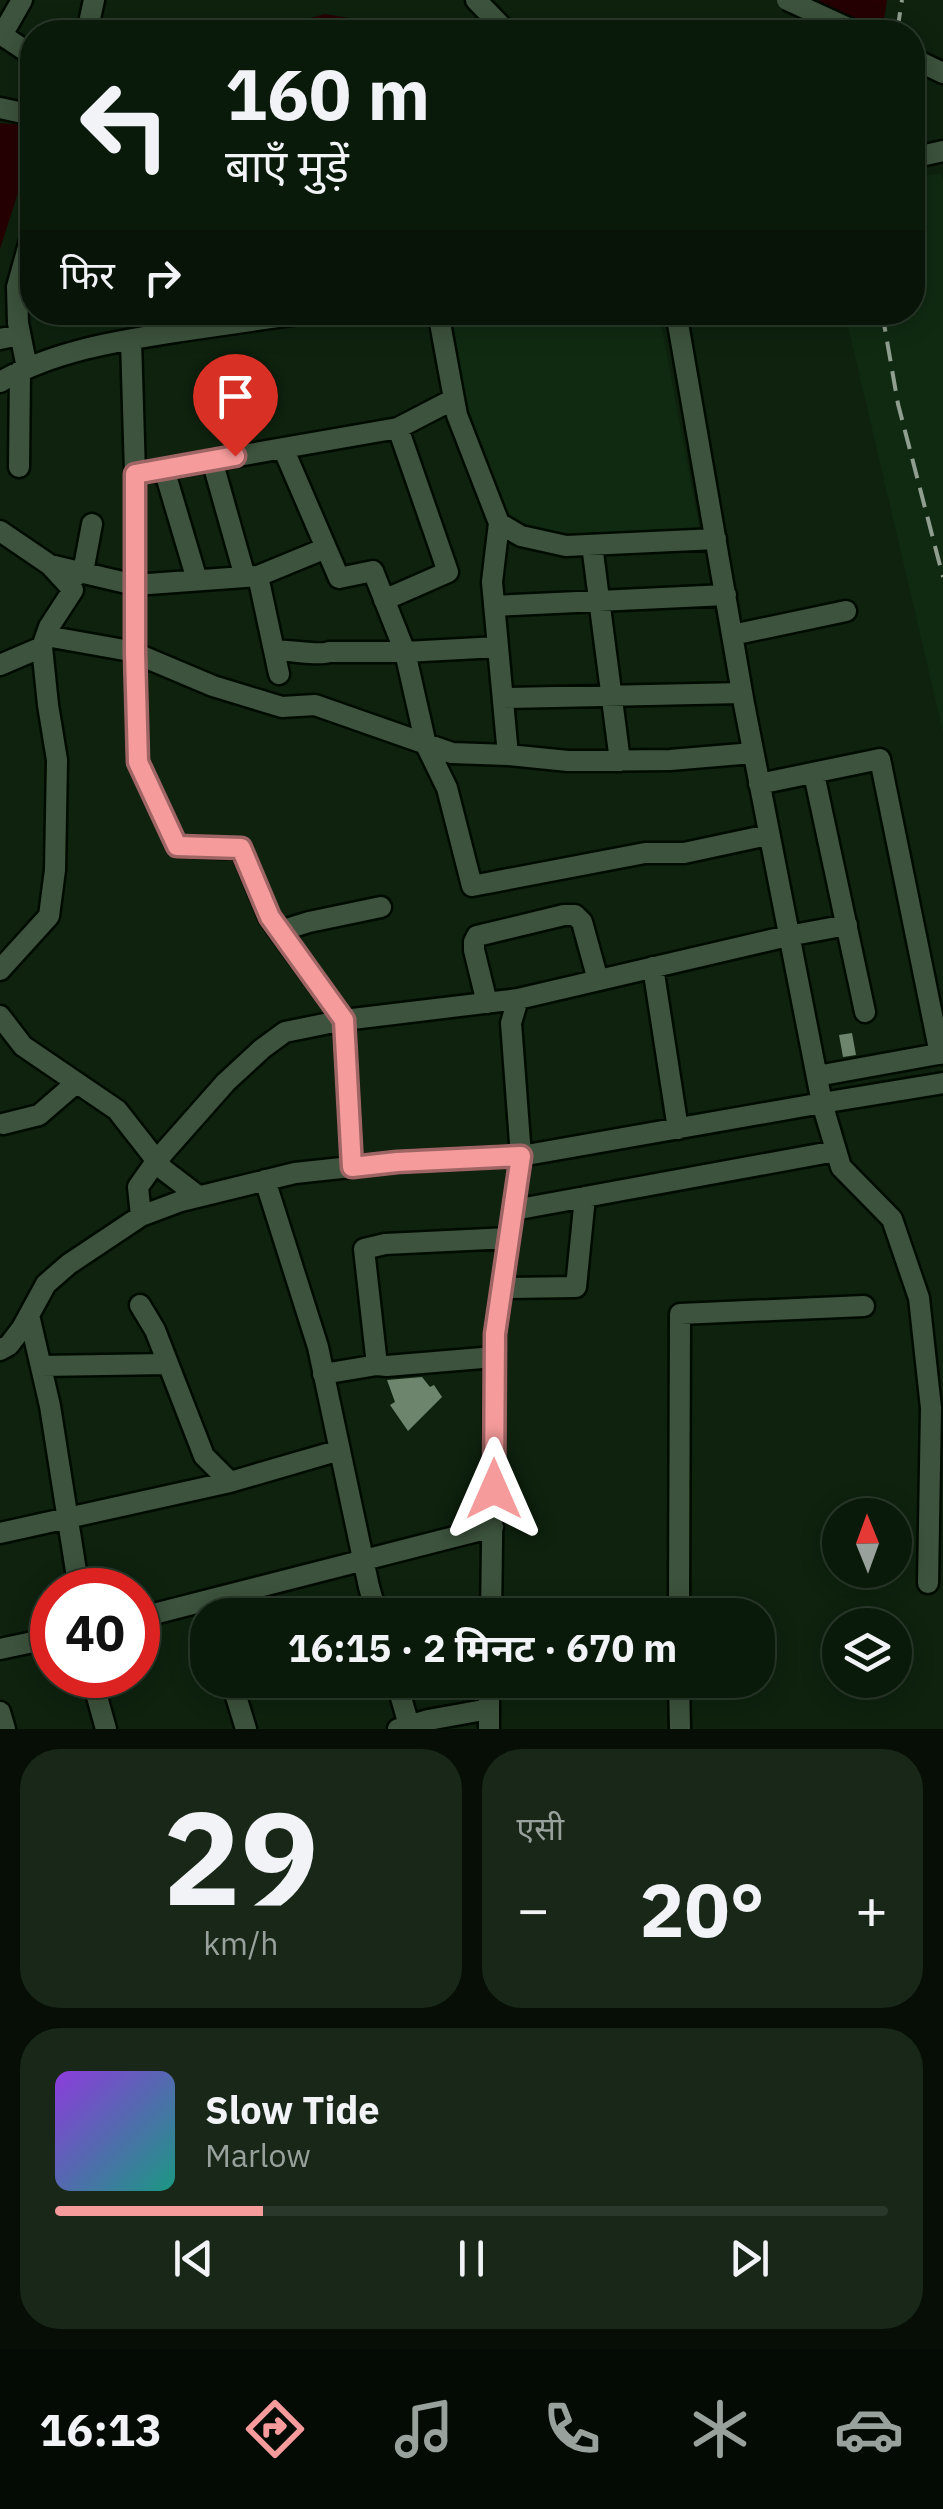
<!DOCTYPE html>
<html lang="hi">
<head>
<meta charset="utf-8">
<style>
	:root { --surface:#0a1a0a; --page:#182718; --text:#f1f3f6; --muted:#99a19c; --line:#2a382b; --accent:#f59b9b }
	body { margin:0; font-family:"IBM Plex Sans","Noto Sans Devanagari",sans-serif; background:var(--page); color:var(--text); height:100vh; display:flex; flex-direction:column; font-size:38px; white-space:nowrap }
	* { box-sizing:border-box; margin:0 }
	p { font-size:32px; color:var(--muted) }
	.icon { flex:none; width:55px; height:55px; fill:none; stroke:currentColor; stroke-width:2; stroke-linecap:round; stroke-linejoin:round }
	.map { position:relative; height:1729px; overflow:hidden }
	.drawer { display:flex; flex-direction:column; gap:20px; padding:20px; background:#060e06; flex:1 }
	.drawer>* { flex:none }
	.top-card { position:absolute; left:20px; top:20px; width:905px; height:305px; border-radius:40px; box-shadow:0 5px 25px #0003,0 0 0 2px var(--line); background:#0a1a0a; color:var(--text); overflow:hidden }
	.needle { width:65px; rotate:359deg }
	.controls { position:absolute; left:822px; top:1498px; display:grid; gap:20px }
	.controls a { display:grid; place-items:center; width:90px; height:90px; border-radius:50%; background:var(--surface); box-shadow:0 5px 25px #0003,0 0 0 2px var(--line); font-size:50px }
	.speed { position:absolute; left:30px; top:1568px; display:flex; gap:20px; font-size:50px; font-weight:700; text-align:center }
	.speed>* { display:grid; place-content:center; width:130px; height:130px; border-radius:50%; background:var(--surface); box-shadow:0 5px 25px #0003,0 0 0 2px var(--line); line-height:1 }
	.speed .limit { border:15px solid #d22; background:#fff; color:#111 }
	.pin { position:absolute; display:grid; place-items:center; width:85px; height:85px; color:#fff; margin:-102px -42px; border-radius:50% 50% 50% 0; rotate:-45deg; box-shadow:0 0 10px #0007 }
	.pin .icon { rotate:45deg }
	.me { position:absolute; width:110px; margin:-55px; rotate:0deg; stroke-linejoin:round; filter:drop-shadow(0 0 8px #0008) }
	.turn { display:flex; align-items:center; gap:35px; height:210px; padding:0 40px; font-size:45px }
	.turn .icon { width:130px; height:130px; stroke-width:2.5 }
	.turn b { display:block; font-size:70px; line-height:85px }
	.then { display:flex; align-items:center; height:95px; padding:0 40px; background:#0003; gap:20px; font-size:38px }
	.big { font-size:75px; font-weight:700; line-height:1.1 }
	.drawer .card { flex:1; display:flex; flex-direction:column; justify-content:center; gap:15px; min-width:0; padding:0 35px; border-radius:40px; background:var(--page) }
	.drawer .dial { align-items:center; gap:0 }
	.dial b { font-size:130px; line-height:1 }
	.song { display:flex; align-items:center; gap:30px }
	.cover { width:120px; height:120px; border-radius:15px; background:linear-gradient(135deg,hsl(270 70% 55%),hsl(170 70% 35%)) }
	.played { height:10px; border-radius:5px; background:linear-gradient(90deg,var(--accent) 25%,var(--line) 25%) }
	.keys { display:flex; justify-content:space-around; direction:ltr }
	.heat { display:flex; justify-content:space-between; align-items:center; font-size:55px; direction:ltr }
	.drawer .tiles { flex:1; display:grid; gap:20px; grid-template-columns:1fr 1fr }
	.card:last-child { grid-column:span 2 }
	.trip { position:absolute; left:190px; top:1598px; width:585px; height:100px; border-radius:40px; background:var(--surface); box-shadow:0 5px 25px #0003,0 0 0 2px var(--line); font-weight:700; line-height:100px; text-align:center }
	.tab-bar { display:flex; height:160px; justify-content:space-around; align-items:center; background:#040a04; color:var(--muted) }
	.tab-bar .icon { width:70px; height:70px }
	.tab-bar .on { color:var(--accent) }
	.tab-bar b { font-size:45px; color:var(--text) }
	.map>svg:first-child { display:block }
	.built { fill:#102a11 }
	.water { fill:#260003 }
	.building { fill:#6d856d }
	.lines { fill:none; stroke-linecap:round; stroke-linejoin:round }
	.minor-casing { stroke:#000b00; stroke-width:25 }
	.minor { stroke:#3d533d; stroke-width:20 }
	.rail { stroke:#8f9e8f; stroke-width:4; stroke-dasharray:20 10; stroke-linecap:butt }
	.minor-bridge-casing { stroke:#000b00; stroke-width:25; stroke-linecap:butt }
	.minor-bridge { stroke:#3d533d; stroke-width:20 }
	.route-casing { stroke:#9f6565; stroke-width:25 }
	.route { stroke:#f59b9b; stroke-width:18 }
</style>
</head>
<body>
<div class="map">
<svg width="943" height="1729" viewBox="0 0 943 1729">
	<rect width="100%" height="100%" fill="#0e220e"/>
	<!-- built -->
	<path class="built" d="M941 174 943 181V732L845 313 912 312 913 177Z
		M441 313H659L700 532 573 536 524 534 502 521 460 413Z"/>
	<!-- water -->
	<path class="water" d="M819 0H887L882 32H827Z
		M325 14 361 20 381 32H259Z
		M0 123 32 126V149L0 249Z"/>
	<!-- building -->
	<path class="building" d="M852 1033 856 1055 843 1057 839 1035Z
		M422 1377 430 1387 434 1385 442 1397 408 1431 390 1405 395 1402 387 1380Z"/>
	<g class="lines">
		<defs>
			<path id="minor" d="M22 0 2 35 32 55
				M476 0 507 32
				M87 32 94 0
				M912 58 943 73
				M0 108 32 115
				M912 158 943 151
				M438 312 454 399
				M0 339 20 335
				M131 340 135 474
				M27 368 18 323 17 287 32 233
				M0 382C57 349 124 340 188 330 230 324 271 318 313 312
				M283 448 339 578 373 571 405 652 426 745 447 788 472 886 645 853H684L768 835
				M212 460 245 577
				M19 467 20 371
				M164 469 197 580
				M499 523 492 582 508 755
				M0 531 50 565 73 590 49 627 42 647 48 705 57 760 55 870 49 916 0 970
				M592 545 620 761
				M50 565 135 585 258 576 279 674
				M258 576 326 548
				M71 578 83 572 92 524
				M384 600 448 572 398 428
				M494 606 726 595
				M732 635 846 611
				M46 636 130 651 213 686 282 707 315 705 452 753 508 755 568 761 670 760 753 753
				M274 650C288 650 319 656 329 652H405L498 647
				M0 665 42 647
				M503 698 742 693
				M814 774 865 1012
				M759 784 880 759 940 1054
				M280 931 309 922 381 907
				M653 967 678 1129
				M518 999 344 1020 269 917 241 849 177 846 138 762 135 653V474L398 428 454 399 457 415 499 523 521 536 566 546 716 539
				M487 1003 474 950V942L477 936 564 915H575L582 922 598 980
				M0 1016 23 1046 117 1110 164 1170 198 1196
				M817 1076 943 1053
				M3 1124 39 1115 76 1083
				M265 1180 318 1347 369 1587 377 1615
				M514 1210 836 1151
				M141 1216 138 1187 157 1160 226 1082 263 1048 285 1032 344 1020 352 1167
				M502 1288 576 1287 585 1197
				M29 1315 50 1406 79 1590
				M0 1350 9 1345 22 1328 46 1284 69 1264 141 1216 181 1201 295 1173 397 1162 521 1156 511 1023 518 999 788 936 847 925
				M377 1365 364 1249 385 1244 509 1238
				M41 1366 168 1364
				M323 1374 377 1365 387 1366 494 1357
				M230 1482 340 1450
				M0 1533 230 1482 204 1456 155 1330 140 1305
				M928 1583 931 1408 919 1298 892 1219 841 1167 822 1103 943 1083
				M491 1615 495 1334 521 1156 822 1103 744 704 676 312
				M679 1615 680 1314 864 1306
				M138 1618 493 1527
				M0 1649 52 1638
				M91 1675 106 1729
				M231 1680 246 1729
				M396 1680 410 1729
				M679 1680 680 1729
				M0 1712 5 1729
				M398 1729 428 1720 489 1709
				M489 1729V1680"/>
		</defs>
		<!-- minor casing -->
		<use href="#minor" class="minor-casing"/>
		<!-- minor -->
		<use href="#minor" class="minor"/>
		<!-- rail -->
		<path class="rail" d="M802 0 809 32
			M897 32 902 0
			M882 312 898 404 943 577"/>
		<defs>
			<path id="minor-bridge" d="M787 0 857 32"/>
		</defs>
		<!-- minor-bridge casing -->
		<use href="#minor-bridge" class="minor-bridge-casing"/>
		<!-- minor-bridge -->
		<use href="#minor-bridge" class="minor-bridge"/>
	</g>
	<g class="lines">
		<defs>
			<path id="route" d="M235 456 135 474V653L138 762 177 846 241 848 270 917 344 1020 352 1167 397 1162 521 1156 495 1334 494 1489"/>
		</defs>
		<!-- route casing -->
		<use href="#route" class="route-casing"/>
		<!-- route -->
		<use href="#route" class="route"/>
	</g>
</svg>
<div class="controls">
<a><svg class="needle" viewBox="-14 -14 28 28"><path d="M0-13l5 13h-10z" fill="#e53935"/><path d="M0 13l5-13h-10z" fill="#99a19c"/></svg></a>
<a><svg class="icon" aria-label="layers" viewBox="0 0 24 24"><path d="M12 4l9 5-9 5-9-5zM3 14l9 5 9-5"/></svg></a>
</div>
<div class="speed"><div class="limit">40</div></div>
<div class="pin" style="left:235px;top:456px;background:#d93025"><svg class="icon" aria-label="arrive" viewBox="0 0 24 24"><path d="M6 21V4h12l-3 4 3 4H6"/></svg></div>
<svg class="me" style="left:494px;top:1489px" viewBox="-20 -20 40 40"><path d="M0-17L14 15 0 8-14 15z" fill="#f59b9b" stroke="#fff" stroke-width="4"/></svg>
<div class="trip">16:15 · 2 मिनट · 670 m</div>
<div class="top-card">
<div class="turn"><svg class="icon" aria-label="left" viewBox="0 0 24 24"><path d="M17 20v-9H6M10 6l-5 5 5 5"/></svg><div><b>160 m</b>बाएँ मुड़ें</div></div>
<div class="then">फिर<svg class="icon" aria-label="right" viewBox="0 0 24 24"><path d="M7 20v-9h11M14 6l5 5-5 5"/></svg></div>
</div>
</div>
<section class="drawer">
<div class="tiles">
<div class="card dial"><b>29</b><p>km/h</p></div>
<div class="card"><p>एसी</p>
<div class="heat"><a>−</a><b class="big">20°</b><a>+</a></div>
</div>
<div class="card">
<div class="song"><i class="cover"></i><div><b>Slow Tide</b><p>Marlow</p></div></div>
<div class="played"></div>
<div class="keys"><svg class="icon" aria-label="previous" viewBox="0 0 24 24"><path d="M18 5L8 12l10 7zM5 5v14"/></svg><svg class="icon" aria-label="pause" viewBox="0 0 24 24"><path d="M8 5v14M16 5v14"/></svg><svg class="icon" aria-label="next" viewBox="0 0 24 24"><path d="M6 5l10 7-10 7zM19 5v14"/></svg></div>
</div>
</div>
</section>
<nav class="tab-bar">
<b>16:13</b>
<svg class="icon on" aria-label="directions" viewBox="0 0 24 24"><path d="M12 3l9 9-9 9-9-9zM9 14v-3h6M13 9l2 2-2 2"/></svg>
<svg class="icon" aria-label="music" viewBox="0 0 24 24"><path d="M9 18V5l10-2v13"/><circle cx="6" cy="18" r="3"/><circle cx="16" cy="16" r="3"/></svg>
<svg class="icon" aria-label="phone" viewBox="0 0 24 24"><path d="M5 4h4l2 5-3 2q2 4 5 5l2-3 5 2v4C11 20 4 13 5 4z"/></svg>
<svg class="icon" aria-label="climate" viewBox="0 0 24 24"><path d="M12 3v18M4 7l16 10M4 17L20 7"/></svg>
<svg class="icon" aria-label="car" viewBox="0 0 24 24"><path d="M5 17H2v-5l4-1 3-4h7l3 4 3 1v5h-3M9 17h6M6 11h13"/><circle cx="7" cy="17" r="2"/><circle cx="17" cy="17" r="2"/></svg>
</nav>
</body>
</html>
